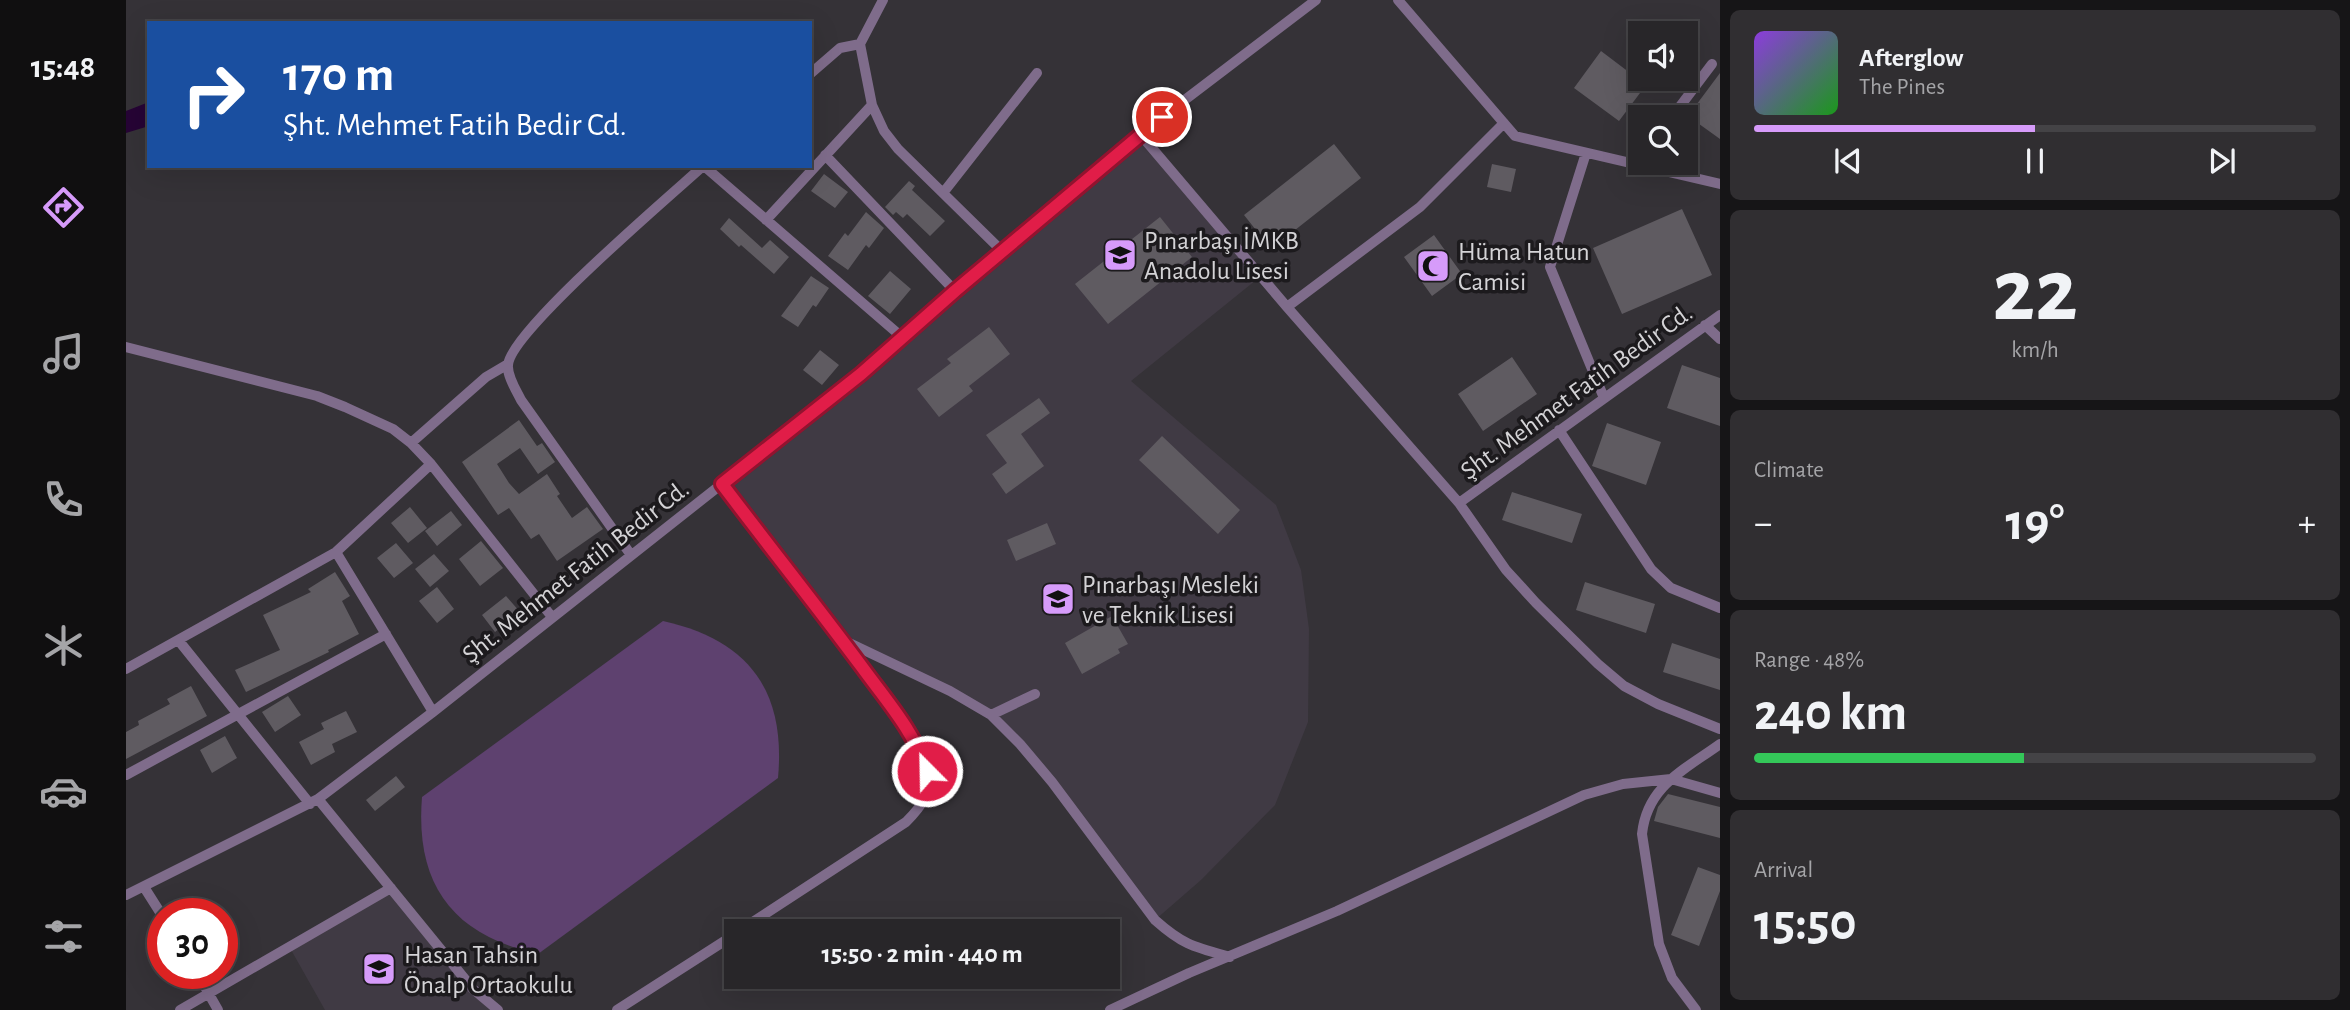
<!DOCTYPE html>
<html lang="en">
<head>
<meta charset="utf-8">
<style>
	:root { --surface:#282629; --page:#302e31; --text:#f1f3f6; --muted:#a5a5a8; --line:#444346; --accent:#d69bfa }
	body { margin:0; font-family:"Alegreya Sans",sans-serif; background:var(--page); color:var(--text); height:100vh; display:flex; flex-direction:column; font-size:26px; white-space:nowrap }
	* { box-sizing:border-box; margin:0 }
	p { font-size:23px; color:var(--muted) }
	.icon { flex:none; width:38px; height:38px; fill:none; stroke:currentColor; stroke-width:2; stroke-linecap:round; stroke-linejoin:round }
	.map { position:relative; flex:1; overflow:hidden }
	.sheet { display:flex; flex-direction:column; gap:10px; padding:10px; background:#161517; width:630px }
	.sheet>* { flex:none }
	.guide { position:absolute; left:21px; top:21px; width:665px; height:147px; border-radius:0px; box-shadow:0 7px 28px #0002,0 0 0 2px var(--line); background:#1a4fa0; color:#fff; overflow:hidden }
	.tools { position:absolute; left:1502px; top:21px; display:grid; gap:14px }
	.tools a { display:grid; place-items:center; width:70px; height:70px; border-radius:0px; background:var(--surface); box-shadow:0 7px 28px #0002,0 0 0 2px var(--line); font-size:35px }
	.speed { position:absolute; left:21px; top:898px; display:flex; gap:14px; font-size:35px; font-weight:700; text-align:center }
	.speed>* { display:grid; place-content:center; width:91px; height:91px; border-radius:50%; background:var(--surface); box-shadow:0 7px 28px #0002,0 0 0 2px var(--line); line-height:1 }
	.speed .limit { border:10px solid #d22; background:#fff; color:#111 }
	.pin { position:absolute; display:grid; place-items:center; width:60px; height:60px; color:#fff; margin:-30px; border:4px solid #fff; border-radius:50%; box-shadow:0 2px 7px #0007 }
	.me { position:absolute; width:77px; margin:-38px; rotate:337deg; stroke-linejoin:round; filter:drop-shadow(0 0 5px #0008) }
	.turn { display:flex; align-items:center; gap:24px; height:147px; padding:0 21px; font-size:32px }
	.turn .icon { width:91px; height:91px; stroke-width:2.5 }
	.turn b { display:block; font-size:49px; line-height:60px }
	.big { font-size:52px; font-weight:700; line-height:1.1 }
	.sheet .tile { flex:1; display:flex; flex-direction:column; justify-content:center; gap:10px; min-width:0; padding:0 24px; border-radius:10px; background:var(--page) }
	.sheet .dial { align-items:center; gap:0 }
	.dial b { font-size:91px; line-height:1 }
	.song { display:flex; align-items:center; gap:21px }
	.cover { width:84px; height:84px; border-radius:10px; background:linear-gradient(135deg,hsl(270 70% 55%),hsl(120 70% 35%)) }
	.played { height:7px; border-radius:4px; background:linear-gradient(90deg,var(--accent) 50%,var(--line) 50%) }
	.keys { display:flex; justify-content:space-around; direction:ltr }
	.heat { display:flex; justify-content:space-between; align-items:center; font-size:38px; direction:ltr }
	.charge { height:10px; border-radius:5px; background:linear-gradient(90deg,#34c759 48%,var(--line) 0) }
	.trip { position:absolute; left:598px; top:919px; width:396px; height:70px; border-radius:0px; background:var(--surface); box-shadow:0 7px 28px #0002,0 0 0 2px var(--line); font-weight:700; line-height:70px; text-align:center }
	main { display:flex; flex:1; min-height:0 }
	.tab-bar { display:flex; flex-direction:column; width:126px; justify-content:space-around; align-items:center; background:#100f10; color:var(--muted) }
	.tab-bar .icon { width:49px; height:49px }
	.tab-bar .active { color:var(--accent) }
	.tab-bar b { font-size:32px; color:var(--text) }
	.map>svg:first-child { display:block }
	.built { fill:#403a44 }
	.green { fill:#5e416f }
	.water { fill:#260435 }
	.building { fill:#5f5b61 }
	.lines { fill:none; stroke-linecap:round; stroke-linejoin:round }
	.street { stroke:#7f6c8b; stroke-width:10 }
	.route-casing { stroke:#92132f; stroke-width:18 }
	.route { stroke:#e11d48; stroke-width:12 }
	.labels { text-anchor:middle; stroke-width:7; stroke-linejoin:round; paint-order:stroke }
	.poi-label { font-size:26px; fill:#d4d3d6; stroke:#1c1a1d; text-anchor:start }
	.street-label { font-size:26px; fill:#d4d3d6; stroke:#1c1a1d }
</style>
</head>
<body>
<main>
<nav class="tab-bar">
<b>15:48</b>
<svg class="icon active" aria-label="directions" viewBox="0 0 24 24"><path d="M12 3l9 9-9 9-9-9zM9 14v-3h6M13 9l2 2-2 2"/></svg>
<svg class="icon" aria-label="music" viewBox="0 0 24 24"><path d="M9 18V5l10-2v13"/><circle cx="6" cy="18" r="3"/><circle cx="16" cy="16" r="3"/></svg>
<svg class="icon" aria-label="phone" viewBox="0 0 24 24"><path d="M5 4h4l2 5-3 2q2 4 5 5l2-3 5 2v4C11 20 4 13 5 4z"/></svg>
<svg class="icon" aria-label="climate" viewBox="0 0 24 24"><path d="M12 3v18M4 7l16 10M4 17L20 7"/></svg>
<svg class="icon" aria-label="car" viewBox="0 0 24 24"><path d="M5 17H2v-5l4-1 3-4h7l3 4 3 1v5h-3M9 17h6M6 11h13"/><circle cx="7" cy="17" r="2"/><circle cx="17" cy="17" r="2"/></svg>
<svg class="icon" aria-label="filters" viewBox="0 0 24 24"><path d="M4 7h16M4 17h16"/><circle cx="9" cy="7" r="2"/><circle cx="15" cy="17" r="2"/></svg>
</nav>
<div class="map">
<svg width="1594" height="1010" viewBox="0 0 1594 1010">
	<rect width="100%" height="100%" fill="#353237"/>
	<!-- built -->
	<path class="built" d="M1014 134 1135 276 1005 381 1150 505 1175 570 1183 629 1182 722 1149 805 1075 880 1029 920 926 782 865 715 717 640 595 484 735 374Z
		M265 888 372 1010H199L164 948Z"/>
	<!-- green -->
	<path class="green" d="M537 621C623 640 660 691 652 778L412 954C326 935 289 884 296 797Z"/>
	<!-- water -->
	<path class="water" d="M23 102V126L0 133V111Z"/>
	<!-- building -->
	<path class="building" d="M1475 51 1520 85 1493 121 1448 88Z
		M1594 73V139L1562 116Z
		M1208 144 1235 178 1145 249 1118 215Z
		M1366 164 1390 169 1385 192 1361 187Z
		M698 174 722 192 709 208 685 191Z
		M783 181 789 186 786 190 819 221 804 236 781 214 777 218 770 212 767 215 759 207Z
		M1556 209 1586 275 1496 314 1467 248Z
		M740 212 758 228 743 248 740 245 722 270 702 256 719 233 722 236Z
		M1034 217 1066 257 982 324 949 284Z
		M603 218 636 248 644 240 663 257 648 274 615 245 613 247 594 229Z
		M1308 235 1336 274 1306 296 1278 257Z
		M764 271 785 289 764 314 742 296Z
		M685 276 703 288 690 307 687 305 672 327 655 316Z
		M863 327 884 354 843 386 847 391 813 417 791 389 825 363 821 359Z
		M694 350 713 365 696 385 677 370Z
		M1386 357 1411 394 1357 431 1332 394Z
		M1556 365 1594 378V426L1541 408Z
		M913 398 924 413 895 434 918 466 880 494 866 474 881 463 860 435Z
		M393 420 411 446 416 443 429 462 412 474 394 448 371 464 383 483 393 494 421 474 434 494 431 496 446 518 461 507 477 529 431 561 413 534 405 539 383 508 372 515 336 462Z
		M1481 423 1535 442 1520 485 1466 466Z
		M1036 436 1114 510 1092 534 1013 460Z
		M1386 492 1456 514 1446 543 1376 520Z
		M284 507 301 528 282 543 265 523Z
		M325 511 336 525 311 546 299 531Z
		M921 523 930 544 890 561 881 540Z
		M355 541 377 568 354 586 333 559Z
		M270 543 287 563 268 578 251 558Z
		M308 554 323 571 304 587 289 569Z
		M209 572 224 596 216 601 233 634 202 650 203 652 120 692 109 670 154 650 137 615 185 592 182 589Z
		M1459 582 1529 604 1520 633 1450 610Z
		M311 587 328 609 311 623 293 601Z
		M380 596 394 612 369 632 356 615Z
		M986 616 1002 644 992 649 994 653 956 674 939 643Z
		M1546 643 1594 659V690L1537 672Z
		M65 686 81 716 0 759V732L13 725 12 721 44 704 41 699Z
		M162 696 175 715 149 732 136 712Z
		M220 711 231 732 206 744 209 752 185 765 173 742 198 729 195 723Z
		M99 736 111 758 86 773 74 750Z
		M270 776 279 787 249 811 240 800Z
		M1542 794 1594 807V838L1528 821 1532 807Z
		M1572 867 1594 875V891L1573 946 1545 935Z"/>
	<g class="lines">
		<!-- street -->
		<path class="street" d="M757 0 734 44 746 105 758 131 772 149 876 251
			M1272 0 1389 136 1594 184
			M684 74 714 48 734 44
			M1546 117 1586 64
			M1014 134 1161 307 1333 503 1380 570 1410 603 1472 664 1498 686 1532 704 1594 729
			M1460 153 1424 267 1478 398
			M699 155 829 291
			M578 166 777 338
			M817 193 911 73
			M640 220 746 105
			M1161 307 1294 207 1378 123
			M1579 325 1594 339
			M0 347 191 396 219 407 267 429 285 443 305 464 426 617
			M1433 430 1525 569 1545 588 1594 608
			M285 443 360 377 382 364
			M595 484C646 549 697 613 746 680 766 707 795 737 801 771 806 793 795 807 780 822L613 931
			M1333 503 1594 315
			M210 552 307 712
			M505 555 395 400C390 390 381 376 382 365 384 332 545 195 577 166
			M53 641 184 804
			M719 641 824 691 865 715 894 744 926 782 1029 920C1057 945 1068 947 1104 957
			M0 669 210 552 305 464
			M865 715 909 694
			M0 775 260 634
			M192 799 347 989 372 1010
			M18 887 37 917
			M0 895 192 799 307 712 735 374 829 291 1014 134 1190 0
			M71 973 92 1010
			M54 1010 265 888
			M491 1010 611 933
			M984 1010 1063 973 1211 911 1458 795 1497 784 1545 779 1594 793
			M1570 1010 1546 978 1533 944 1516 834C1521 786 1558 770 1594 744"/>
	</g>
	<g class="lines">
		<defs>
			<path id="route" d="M801 771C788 731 760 700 736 667 690 605 642 545 596 484L735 374 829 291 1036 117"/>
		</defs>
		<!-- route casing -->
		<use href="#route" class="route-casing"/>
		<!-- route -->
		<use href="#route" class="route"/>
	</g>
	<!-- icons -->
	<defs>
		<symbol id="school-square" viewBox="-11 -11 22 22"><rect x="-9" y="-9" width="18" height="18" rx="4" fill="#d69bfa" stroke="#1c1a1d"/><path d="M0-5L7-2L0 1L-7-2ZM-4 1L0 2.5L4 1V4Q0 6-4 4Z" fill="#111"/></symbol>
		<symbol id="mosque-square" viewBox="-11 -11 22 22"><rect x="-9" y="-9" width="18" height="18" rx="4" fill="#d69bfa" stroke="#1c1a1d"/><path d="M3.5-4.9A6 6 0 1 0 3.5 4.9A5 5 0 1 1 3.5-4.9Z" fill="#111"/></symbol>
	</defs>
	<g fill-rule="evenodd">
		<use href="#school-square" x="975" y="236" width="38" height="38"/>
		<use href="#mosque-square" x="1288" y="247" width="38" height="38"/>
		<use href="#school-square" x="913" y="580" width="38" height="38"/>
		<use href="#school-square" x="234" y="950" width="38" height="38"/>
	</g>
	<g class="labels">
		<!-- poi labels -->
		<g class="poi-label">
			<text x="1018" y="249">Pınarbaşı İMKB<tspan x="1018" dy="30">Anadolu Lisesi</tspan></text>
			<text x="1332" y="260">Hüma Hatun<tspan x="1332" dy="30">Camisi</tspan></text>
			<text x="956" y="593">Pınarbaşı Mesleki<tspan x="956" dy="30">ve Teknik Lisesi</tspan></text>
			<text x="278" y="963">Hasan Tahsin<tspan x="278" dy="30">Önalp Ortaokulu</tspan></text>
		</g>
		<!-- street labels -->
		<g class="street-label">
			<text transform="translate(1450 391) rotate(-36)" y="9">Şht. Mehmet Fatih Bedir Cd.</text>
			<text transform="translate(449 571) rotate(-38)" y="9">Şht. Mehmet Fatih Bedir Cd.</text>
		</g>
	</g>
</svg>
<div class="tools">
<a><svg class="icon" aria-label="sound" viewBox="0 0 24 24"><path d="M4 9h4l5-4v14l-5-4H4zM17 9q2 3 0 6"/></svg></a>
<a><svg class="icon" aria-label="search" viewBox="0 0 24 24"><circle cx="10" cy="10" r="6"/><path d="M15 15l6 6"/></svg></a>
</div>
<div class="speed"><div class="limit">30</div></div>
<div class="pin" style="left:1036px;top:117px;background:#d93025"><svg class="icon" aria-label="arrive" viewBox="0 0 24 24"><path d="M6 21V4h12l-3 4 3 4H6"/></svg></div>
<svg class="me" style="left:801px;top:771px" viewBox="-20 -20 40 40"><circle r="17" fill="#e11d48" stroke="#fff" stroke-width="3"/><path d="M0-11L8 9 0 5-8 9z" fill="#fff"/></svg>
<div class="trip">15:50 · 2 min · 440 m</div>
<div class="guide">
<div class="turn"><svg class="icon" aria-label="right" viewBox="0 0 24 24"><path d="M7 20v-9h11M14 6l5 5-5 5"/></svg><div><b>170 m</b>Şht. Mehmet Fatih Bedir Cd.</div></div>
</div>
</div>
<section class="sheet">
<div class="tile">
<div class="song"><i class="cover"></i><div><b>Afterglow</b><p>The Pines</p></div></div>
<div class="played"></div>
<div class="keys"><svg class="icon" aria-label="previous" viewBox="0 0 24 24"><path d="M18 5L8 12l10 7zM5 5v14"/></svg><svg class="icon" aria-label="pause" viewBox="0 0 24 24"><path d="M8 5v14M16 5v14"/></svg><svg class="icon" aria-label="next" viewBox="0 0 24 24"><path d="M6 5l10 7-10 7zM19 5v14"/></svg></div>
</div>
<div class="tile dial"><b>22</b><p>km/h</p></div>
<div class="tile"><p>Climate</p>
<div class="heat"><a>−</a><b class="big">19°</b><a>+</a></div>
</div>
<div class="tile"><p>Range · 48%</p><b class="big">240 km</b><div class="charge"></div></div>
<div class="tile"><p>Arrival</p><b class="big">15:50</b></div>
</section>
</main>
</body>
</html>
